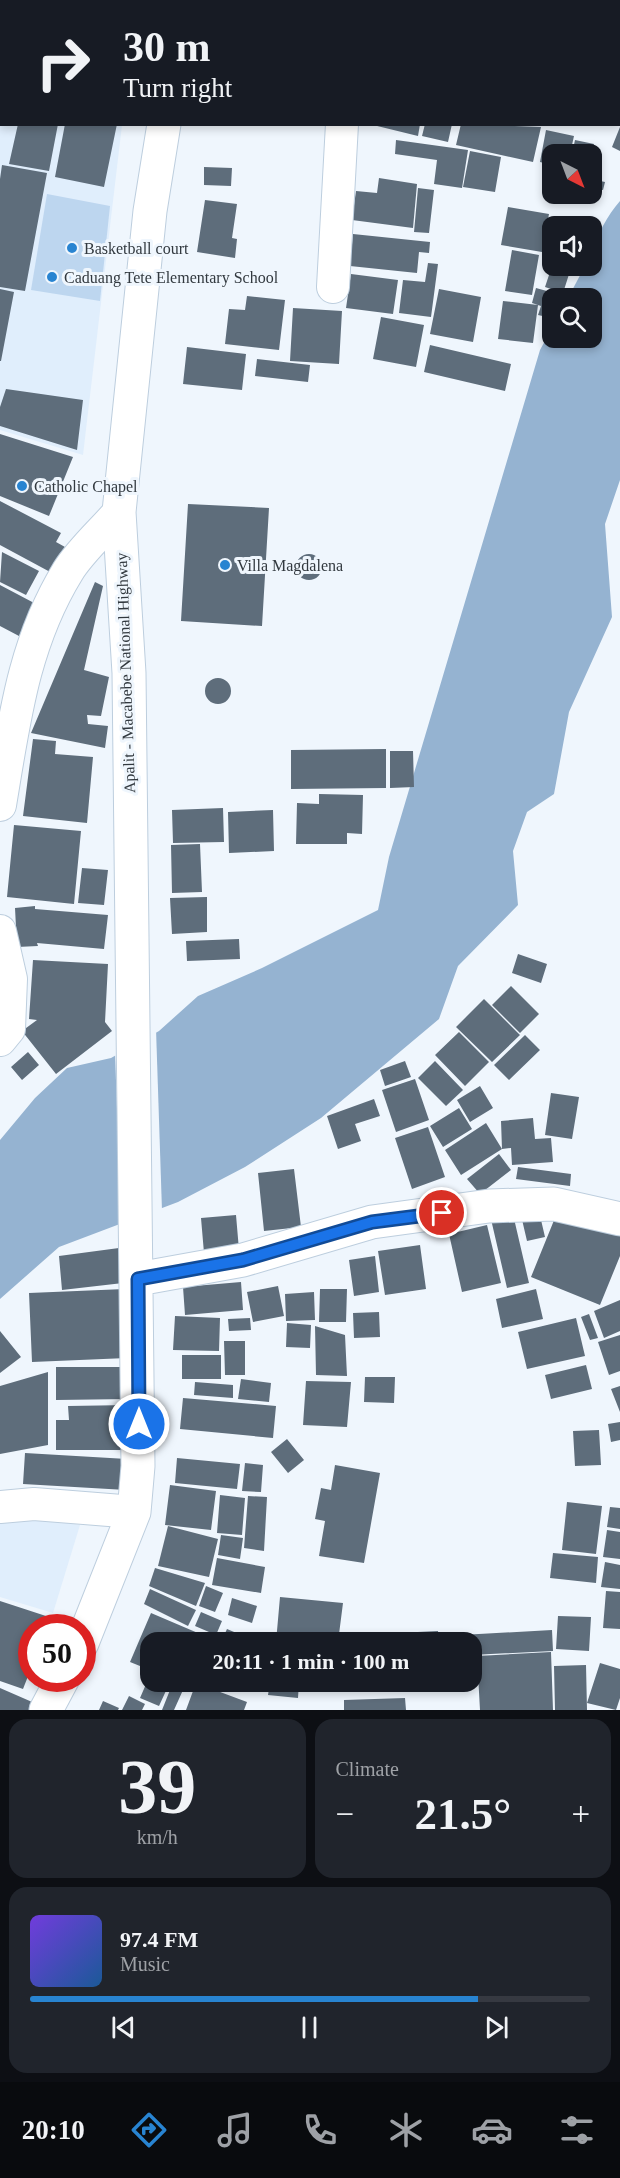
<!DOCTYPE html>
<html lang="en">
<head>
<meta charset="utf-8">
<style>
	:root { --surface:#171b24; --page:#20242c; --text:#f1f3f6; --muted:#9ea1a6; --line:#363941; --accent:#2884d1 }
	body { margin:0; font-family:"Times New Roman",serif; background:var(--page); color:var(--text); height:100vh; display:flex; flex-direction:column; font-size:22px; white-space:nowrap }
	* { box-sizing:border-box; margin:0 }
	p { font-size:20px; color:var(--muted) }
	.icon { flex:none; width:33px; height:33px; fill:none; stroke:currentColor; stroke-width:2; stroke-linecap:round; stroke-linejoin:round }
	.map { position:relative; height:1710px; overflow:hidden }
	.panel { display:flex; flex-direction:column; gap:9px; padding:9px; background:#0d0f14; flex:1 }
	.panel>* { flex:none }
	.banner { position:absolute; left:0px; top:0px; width:621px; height:126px; box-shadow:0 3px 9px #0003; background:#171b24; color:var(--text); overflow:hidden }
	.needle { width:39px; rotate:138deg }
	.tools { position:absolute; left:542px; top:144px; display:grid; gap:12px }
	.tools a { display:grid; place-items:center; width:60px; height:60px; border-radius:12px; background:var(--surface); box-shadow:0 3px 9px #0003; font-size:30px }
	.speed { position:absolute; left:18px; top:1614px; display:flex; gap:12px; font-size:30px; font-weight:700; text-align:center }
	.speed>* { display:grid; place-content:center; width:78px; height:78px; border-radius:50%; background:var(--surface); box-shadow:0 3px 9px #0003; line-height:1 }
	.speed .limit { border:9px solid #d22; background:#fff; color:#111 }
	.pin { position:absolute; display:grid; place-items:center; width:51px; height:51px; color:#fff; margin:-26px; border:3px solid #fff; border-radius:50%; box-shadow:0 2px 6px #0007 }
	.me { position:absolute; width:66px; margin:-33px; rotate:0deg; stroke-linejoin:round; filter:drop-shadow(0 0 4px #0008) }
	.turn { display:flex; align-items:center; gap:21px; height:126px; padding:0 24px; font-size:27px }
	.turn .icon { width:78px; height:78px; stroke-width:2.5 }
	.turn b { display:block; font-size:42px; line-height:51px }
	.big { font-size:45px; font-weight:700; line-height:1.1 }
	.panel .widget { flex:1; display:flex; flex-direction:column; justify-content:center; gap:9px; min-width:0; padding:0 21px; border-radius:18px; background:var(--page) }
	.panel .dial { align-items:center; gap:0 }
	.dial b { font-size:78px; line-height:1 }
	.song { display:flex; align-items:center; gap:18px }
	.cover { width:72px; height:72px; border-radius:9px; background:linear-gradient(135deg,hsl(260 70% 55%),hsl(210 70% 35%)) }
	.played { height:6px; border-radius:3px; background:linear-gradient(90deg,var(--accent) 80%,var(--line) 80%) }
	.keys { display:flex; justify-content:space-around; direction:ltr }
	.heat { display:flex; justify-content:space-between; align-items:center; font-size:33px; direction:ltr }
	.panel .tiles { flex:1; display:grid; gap:9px; grid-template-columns:1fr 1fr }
	.widget:last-child { grid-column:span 2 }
	.trip { position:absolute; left:140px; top:1632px; width:342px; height:60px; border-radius:18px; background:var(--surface); box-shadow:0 3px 9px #0003; font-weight:700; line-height:60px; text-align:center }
	.tab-bar { display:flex; height:96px; justify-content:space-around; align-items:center; background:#090b0e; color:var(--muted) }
	.tab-bar .icon { width:42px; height:42px }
	.tab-bar .selected { color:var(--accent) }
	.tab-bar b { font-size:27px; color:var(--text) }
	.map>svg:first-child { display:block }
	.built { fill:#e0eefc }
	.green { fill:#bdd6ef }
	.water { fill:#95b3d1 }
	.pier { fill:#eff6fd }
	.building { fill:#5e6d7b }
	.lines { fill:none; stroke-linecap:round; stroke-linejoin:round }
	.street-casing { stroke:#bdcede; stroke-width:34 }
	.secondary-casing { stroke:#bdcede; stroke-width:35 }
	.street { stroke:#fff; stroke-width:32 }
	.secondary { stroke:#fff; stroke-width:33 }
	.route-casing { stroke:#114b97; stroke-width:15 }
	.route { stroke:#1a73e8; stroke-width:10 }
	.poi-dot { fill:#2884d1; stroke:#eff6fd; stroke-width:2 }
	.labels { text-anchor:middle; stroke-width:6; stroke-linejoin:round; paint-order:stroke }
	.poi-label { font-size:16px; fill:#32393f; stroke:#eff6fd; text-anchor:start }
	.street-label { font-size:16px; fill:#32393f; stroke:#eff6fd }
</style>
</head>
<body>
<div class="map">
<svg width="620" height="1710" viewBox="0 0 620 1710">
	<rect width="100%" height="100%" fill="#eff6fd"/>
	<!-- built -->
	<path class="built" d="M0 29 2 124 122 125 83 455 0 430Z
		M13 1512 80 1525 53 1613 0 1597V1515Z"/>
	<!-- green -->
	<path class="green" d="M47 194 110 206 100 301 31 290Z"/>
	<!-- water -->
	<path class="water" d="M620 201V480L605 524 612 617 569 712 554 794 527 812 513 851 518 905 458 966 439 1019 321 1118 245 1167 178 1202 59 1247 0 1299V1140L35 1098 67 1068 111 1058 159 1031 198 996 262 968 378 910 389 857 540 350 552 328V338H591V298H568L585 266H591C591 244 606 217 620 201Z"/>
	<!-- pier -->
	<path class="pier" d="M156 1029 162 1211 121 1225 115 1052Z"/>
	<!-- building -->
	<path class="building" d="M18 124H58L49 171 9 164Z
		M65 124H117L104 187 55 177Z
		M369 124H420L418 136Z
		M425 124H452L448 142 422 136Z
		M461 124 541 127 533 162 456 145Z
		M620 127V151L612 147Z
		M546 130 574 136 570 154H552V165L540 162Z
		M396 140 468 150 462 188 434 184 437 160 395 154Z
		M575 140 594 144 592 154H572Z
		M470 151 501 157 495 192 463 187Z
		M2 165 47 173 25 291 0 287V179Z
		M204 167 232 168 231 186 204 185Z
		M379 178 417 184 413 228 352 220 356 191 377 193Z
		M591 179 605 182 603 190 591 188Z
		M418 188 434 190 429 233 414 232Z
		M205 200 237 204 232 238 237 239 235 258 197 252Z
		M508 207 549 214 542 252 501 245Z
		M353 234 430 242 429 253 419 252 417 273 350 266Z
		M549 237H552V260L545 258Z
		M512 250 539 255 532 295 505 291Z
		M428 263 438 264 431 317 399 313 403 280 425 282Z
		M552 266 571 268 563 293 545 287Z
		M351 274 398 280 393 314 346 308Z
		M536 288 554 293 547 317 538 315 541 306 532 303Z
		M0 289 14 292 1 361H0Z
		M439 289 481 297 473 342 430 334Z
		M247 296 285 300 279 350 225 344 229 309 245 310Z
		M503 301 538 305 533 343 498 339Z
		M293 308 342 311 339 364 290 361Z
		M381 317 424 325 416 367 373 359Z
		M430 345 511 364 505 391 424 372Z
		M187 347 246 354 242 390 183 384Z
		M257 359 310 365 308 382 255 376Z
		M6 389 83 400 77 450 0 426V407Z
		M0 434 73 457 49 516 0 496Z
		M0 501 61 533 56 542 65 547 52 573 0 545Z
		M188 504 269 508 262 626 181 621Z
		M2 552 39 571 26 595 0 582Z
		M296 567a13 13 0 1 1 26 0a13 13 0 1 1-26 0Z
		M95 582 103 586 84 670 109 677 101 716 87 715 88 724 108 726 105 748 31 733Z
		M0 585 36 604 19 636 0 626Z
		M205 691a13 13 0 1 1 26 0a13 13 0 1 1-26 0Z
		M33 739 56 741 55 754 93 757 87 823 23 816Z
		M386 749V788L291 789V750Z
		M390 751H413L414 787 390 788Z
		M319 794 363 795 362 834 347 833V844H296L297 803 319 804Z
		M223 808 224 842 173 843 172 810Z
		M273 810 274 851 229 853 228 812Z
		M14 825 81 831 74 904 7 897Z
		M200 844 202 892 172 893 171 845Z
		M82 868 108 870 104 905 78 903Z
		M207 897V932L172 934 170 898Z
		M35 906V909L108 915 104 949 37 943 38 946 17 947 15 908Z
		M239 939 240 959 187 961 186 941Z
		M518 954 547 964 541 983 512 973Z
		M33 960 108 964 105 1022 112 1031 56 1074 22 1031 37 1020 29 1019Z
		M511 986 539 1014 520 1033 492 1005Z
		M484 999 520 1035 492 1062 456 1027Z
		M459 1032 489 1062 465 1086 435 1055Z
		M525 1035 540 1050 509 1080 494 1065Z
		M28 1052 39 1065 22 1080 11 1067Z
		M405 1061 411 1077 385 1086 380 1070Z
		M435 1061 463 1090 446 1106 418 1078Z
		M415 1079 429 1120 396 1132 382 1090Z
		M480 1086 493 1108 470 1122 457 1100Z
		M551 1093 579 1097 572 1139 545 1135Z
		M374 1099 380 1116 355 1124 361 1141 338 1149 327 1116Z
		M459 1108 472 1129 443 1147 430 1126Z
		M533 1118 535 1139 551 1138 553 1162 512 1165 511 1148 502 1149 501 1121Z
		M486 1123 502 1149 461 1175 445 1150Z
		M428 1127 445 1177 412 1189 395 1138Z
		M499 1154 511 1170 480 1194 467 1179Z
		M518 1167 571 1174 570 1186 516 1179Z
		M294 1169 301 1227 264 1231 258 1173Z
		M538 1207 545 1237 527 1241 520 1211Z
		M559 1208 620 1232V1256L600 1305 531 1277Z
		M512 1210 529 1283 507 1288 490 1215Z
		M236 1215 239 1250 204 1253 201 1218Z
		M487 1225 501 1283 462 1292 449 1234Z
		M420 1245 426 1289 385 1295 378 1251Z
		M119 1248 123 1283 62 1290 59 1256Z
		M375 1256 379 1292 354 1296 349 1260Z
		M241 1282 243 1310 185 1315 183 1287Z
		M278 1286 284 1316 253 1322 247 1292Z
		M125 1289 127 1358 32 1362 29 1293Z
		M320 1289H347L346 1322H319Z
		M536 1289 543 1319 502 1328 496 1299Z
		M314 1292 315 1320 286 1321 285 1294Z
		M620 1300V1331L604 1338 594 1311Z
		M379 1312 380 1337 354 1338 353 1313Z
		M589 1314 598 1338 590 1340 581 1317Z
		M175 1316 220 1318 219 1351 173 1350Z
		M250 1318 251 1330 229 1331 228 1319Z
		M576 1318 585 1356 527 1369 518 1332Z
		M287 1323 311 1325 310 1348 286 1347Z
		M315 1326 345 1335 347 1376 316 1375Z
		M0 1331 21 1357 0 1373Z
		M620 1335V1371L609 1375 598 1342Z
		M224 1341H245V1375H225Z
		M182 1355H221V1379H182Z
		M586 1365 592 1389 551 1399 545 1375Z
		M56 1367H129V1399L56 1400Z
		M48 1372V1445L0 1454V1386Z
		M365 1377H395L394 1403 364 1402Z
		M241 1379 271 1383 269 1402 238 1399Z
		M306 1381 351 1382 347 1427 303 1425Z
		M195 1382 233 1385V1398L194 1395Z
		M620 1386V1412L611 1389Z
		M183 1398 276 1406 273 1438 180 1429Z
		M130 1405V1450H56V1420H69L68 1406Z
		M620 1422V1440L611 1442 608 1424Z
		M599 1430 601 1465 575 1466 573 1431Z
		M287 1439 304 1460 288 1473 271 1452Z
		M25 1453 127 1459 126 1490 23 1484Z
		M177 1458 240 1464 237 1489 175 1483Z
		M245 1463 263 1465 261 1492 242 1491Z
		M335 1465 380 1473 364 1563 319 1556 325 1521 315 1519 321 1488 331 1490Z
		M170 1485 216 1491 211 1530 165 1525Z
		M220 1495 245 1498 242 1535 217 1533Z
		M248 1496 267 1497 264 1551 244 1548Z
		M567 1502 602 1506 596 1554 562 1550Z
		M610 1507 620 1508V1529L607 1527Z
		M168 1526 218 1539 209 1577 158 1566Z
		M607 1530 620 1532V1559L603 1557Z
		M221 1535 243 1538 240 1559 218 1555Z
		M553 1553 598 1557 596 1583 550 1578Z
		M217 1558 265 1567 261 1593 212 1585Z
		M605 1562 620 1565V1589L601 1587Z
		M155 1568 205 1583 196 1606 149 1586Z
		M206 1586 223 1593 215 1612 199 1606Z
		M150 1589 196 1610 188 1626 144 1604Z
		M606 1591 620 1592V1629L603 1628Z
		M280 1597 343 1603 338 1642H276Z
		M232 1598 257 1606 252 1623 228 1615Z
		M0 1601 49 1617 45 1628H32V1666L23 1689 0 1681Z
		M201 1612 222 1621 216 1635 195 1626Z
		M151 1613 219 1642H150V1670L130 1662Z
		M558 1616 591 1617 589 1651 556 1649Z
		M227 1629 258 1642H221Z
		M552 1630 553 1651 471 1655V1642H443V1636Z
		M438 1631 439 1642H358L357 1635Z
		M551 1652 553 1710H480L477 1656Z
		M600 1663 620 1669V1698L616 1710 587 1703Z
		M586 1665 587 1710H555L554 1666Z
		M150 1675V1682H170L159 1706 140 1698Z
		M270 1682H299L298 1698 268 1695Z
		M196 1683 247 1702 244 1710H186Z
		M172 1685 183 1690 174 1710H162Z
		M0 1688 39 1705 36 1710H0Z
		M129 1696 145 1704 142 1710H122Z
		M405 1698 406 1710H344V1700Z
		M103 1701 119 1708 118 1710H99Z"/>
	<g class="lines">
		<defs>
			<path id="street" d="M348 2V0
				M568 2 569 0
				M333 287 342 124
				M0 805C14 722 23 644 68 571 81 550 103 531 119 512
				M0 931 11 979 9 1029 0 1040
				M0 1507 34 1504 134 1512"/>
			<path id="secondary" d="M184 2V0
				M138 1279 243 1260 372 1222 489 1206 554 1204 620 1219
				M82 1643 134 1512 138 1466 129 673 119 512 150 211 164 124
				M46 1710 63 1678"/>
		</defs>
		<!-- street casing -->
		<use href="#street" class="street-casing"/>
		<!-- secondary casing -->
		<use href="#secondary" class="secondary-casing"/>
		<!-- street -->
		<use href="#street" class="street"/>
		<!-- secondary -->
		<use href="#secondary" class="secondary"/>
	</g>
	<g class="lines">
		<defs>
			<path id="route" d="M139 1424 138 1279 243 1260 372 1222 442 1213"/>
		</defs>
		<!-- route casing -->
		<use href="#route" class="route-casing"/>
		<!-- route -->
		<use href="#route" class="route"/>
	</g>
	<!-- markers -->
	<g class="poi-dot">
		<circle cx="72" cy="248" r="6"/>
		<circle cx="52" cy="277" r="6"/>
		<circle cx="22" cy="486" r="6"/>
		<circle cx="225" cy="565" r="6"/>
	</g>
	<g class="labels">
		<!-- poi labels -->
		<g class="poi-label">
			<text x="84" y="254">Basketball court</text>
			<text x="64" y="283">Caduang Tete Elementary School</text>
			<text x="34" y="492">Catholic Chapel</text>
			<text x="237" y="571">Villa Magdalena</text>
		</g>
		<!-- street labels -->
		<g class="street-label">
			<text transform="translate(125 673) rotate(-92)" y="6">Apalit - Macabebe National Highway</text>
		</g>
	</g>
</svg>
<div class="tools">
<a><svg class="needle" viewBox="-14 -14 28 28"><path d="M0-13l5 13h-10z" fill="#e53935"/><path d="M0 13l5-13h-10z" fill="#9ea1a6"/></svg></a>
<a><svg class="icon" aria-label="sound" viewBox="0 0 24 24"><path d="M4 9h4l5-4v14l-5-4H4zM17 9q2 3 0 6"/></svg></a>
<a><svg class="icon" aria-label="search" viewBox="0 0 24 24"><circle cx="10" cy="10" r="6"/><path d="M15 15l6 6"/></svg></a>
</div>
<div class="speed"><div class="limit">50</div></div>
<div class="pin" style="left:442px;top:1213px;background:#d93025"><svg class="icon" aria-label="arrive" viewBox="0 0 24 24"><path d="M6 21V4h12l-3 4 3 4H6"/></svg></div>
<svg class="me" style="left:139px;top:1424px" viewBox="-20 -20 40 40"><circle r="17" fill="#1a73e8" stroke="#fff" stroke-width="3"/><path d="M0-11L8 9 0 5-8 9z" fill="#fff"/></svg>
<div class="trip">20:11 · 1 min · 100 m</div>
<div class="banner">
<div class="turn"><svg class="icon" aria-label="right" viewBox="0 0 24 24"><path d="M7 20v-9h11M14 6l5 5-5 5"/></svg><div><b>30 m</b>Turn right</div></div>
</div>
</div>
<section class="panel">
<div class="tiles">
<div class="widget dial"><b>39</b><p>km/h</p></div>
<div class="widget"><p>Climate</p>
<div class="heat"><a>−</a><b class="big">21.5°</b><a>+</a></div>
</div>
<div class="widget">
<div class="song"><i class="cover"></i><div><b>97.4 FM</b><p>Music</p></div></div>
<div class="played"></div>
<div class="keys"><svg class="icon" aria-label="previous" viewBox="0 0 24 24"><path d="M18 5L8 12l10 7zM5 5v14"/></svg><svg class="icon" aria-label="pause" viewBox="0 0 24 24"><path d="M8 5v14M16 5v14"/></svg><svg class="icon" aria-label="next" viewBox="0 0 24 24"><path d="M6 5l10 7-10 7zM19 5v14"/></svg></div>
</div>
</div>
</section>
<nav class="tab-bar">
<b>20:10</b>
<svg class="icon selected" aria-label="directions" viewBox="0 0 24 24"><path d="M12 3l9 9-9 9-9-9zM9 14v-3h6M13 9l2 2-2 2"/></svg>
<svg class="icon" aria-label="music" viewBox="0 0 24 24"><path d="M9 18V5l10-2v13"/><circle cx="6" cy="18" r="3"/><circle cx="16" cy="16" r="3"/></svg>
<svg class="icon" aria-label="phone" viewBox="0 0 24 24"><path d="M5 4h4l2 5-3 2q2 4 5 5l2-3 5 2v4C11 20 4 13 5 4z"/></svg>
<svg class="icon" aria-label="climate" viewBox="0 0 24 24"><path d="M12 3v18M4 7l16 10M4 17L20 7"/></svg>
<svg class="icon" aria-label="car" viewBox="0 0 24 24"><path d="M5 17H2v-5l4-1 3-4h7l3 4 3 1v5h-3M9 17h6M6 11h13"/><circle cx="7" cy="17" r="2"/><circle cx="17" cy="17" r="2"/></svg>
<svg class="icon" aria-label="filters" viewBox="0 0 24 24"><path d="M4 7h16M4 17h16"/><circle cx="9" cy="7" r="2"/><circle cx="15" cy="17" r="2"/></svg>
</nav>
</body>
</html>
